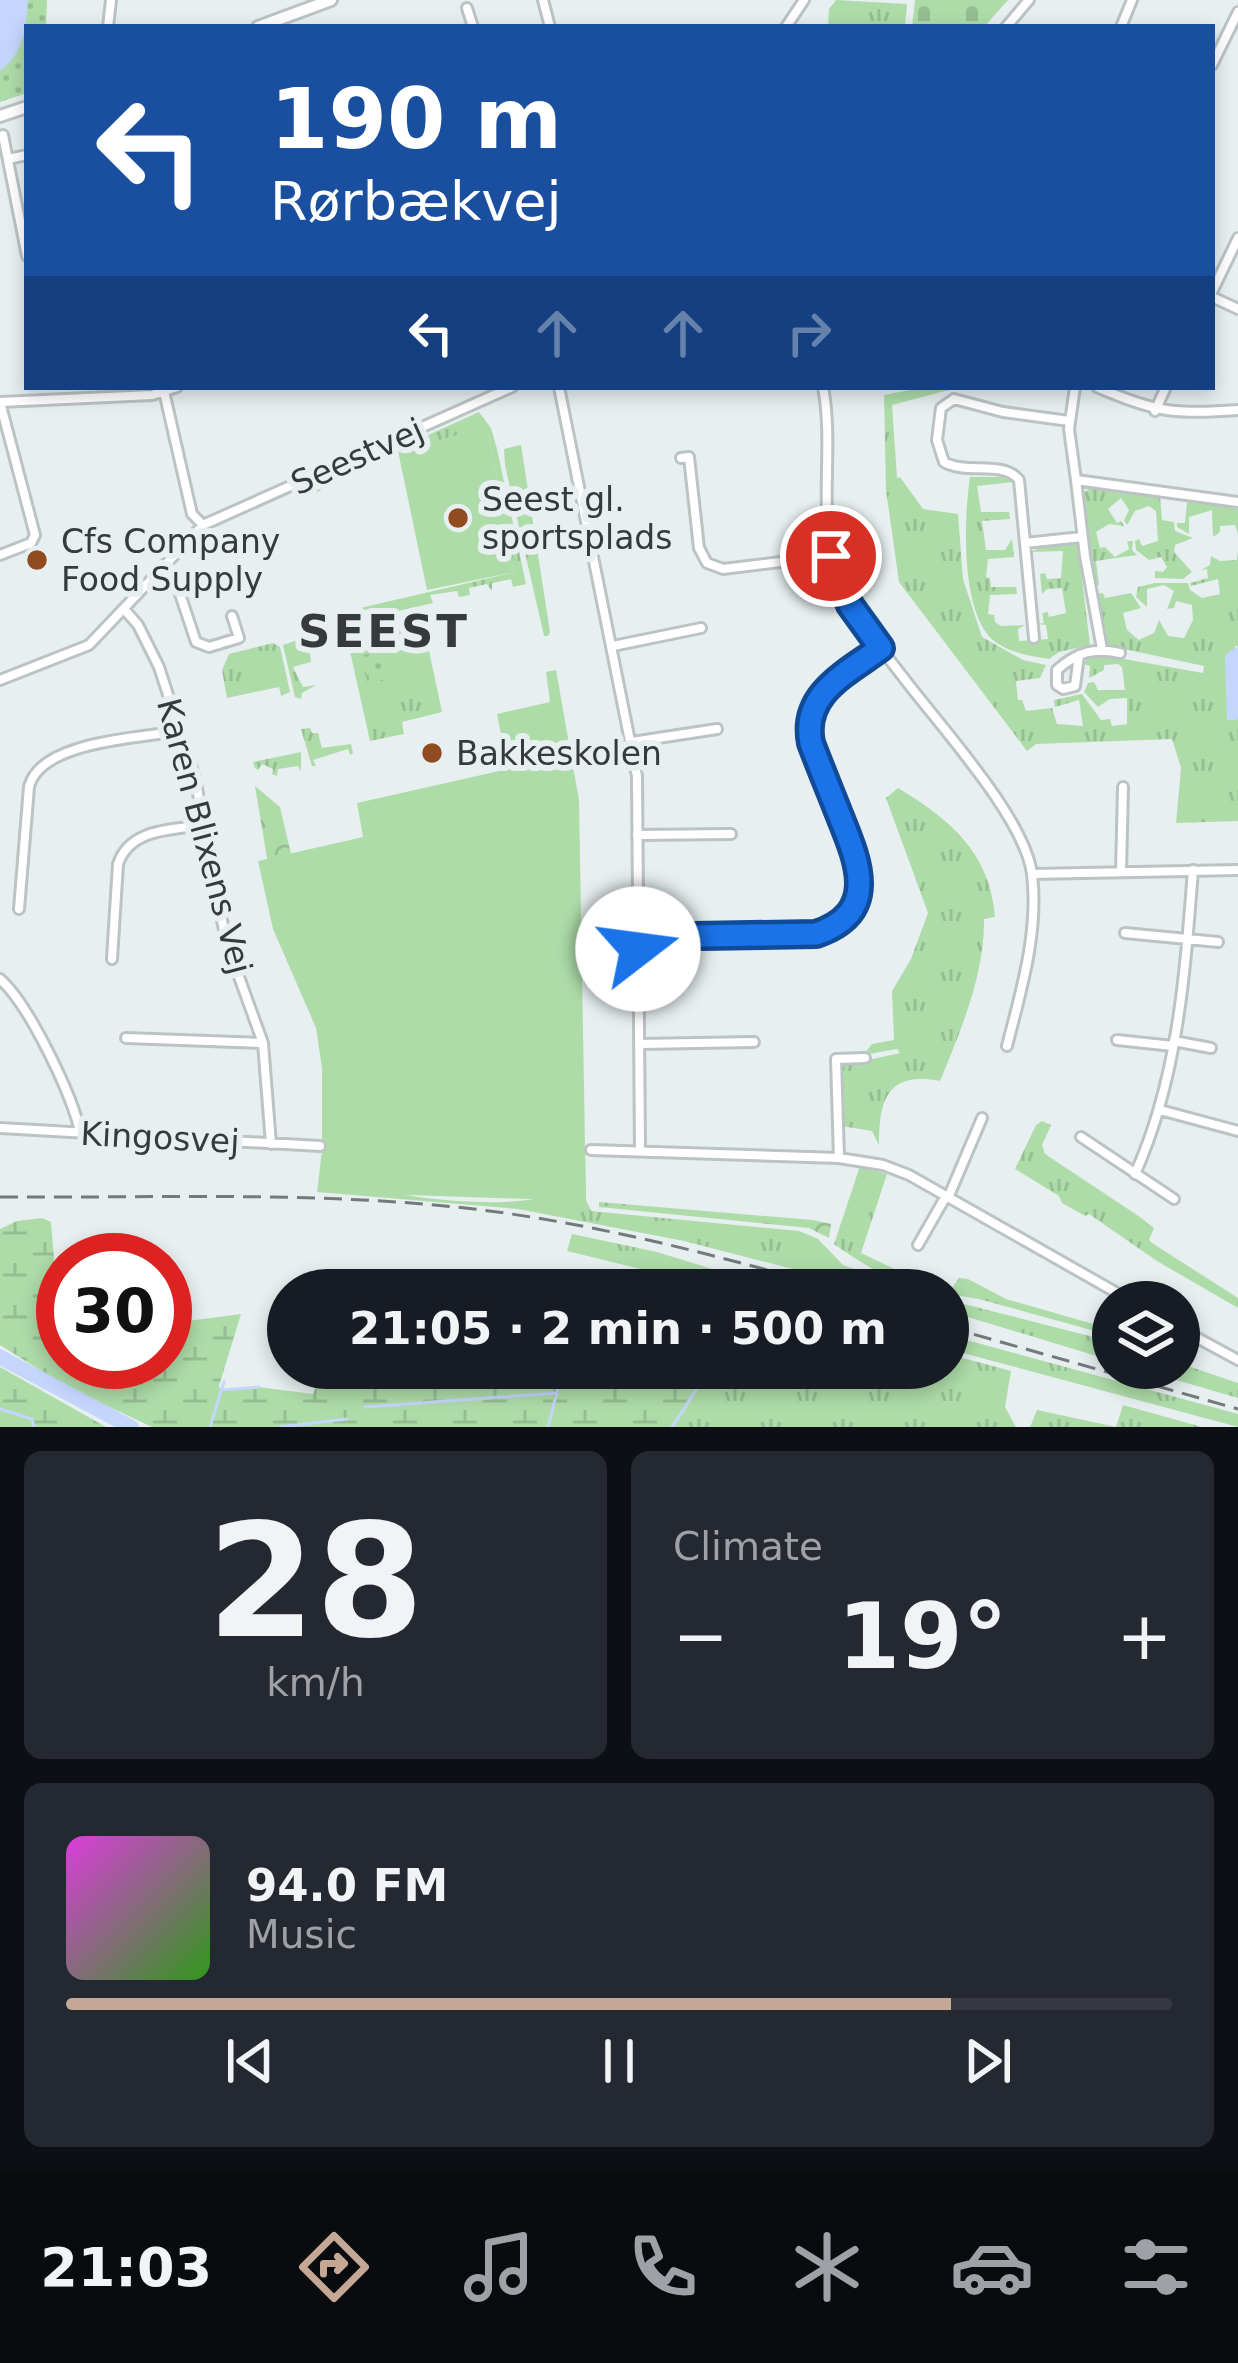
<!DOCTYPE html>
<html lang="en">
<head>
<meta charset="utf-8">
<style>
	:root { --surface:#171b24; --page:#242831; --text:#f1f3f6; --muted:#9ea1a6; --line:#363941; --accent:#c5a796 }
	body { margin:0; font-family:"DejaVu Sans",sans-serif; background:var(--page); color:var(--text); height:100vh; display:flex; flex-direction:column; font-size:45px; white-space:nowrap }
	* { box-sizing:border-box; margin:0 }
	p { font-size:39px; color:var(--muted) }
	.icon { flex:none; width:66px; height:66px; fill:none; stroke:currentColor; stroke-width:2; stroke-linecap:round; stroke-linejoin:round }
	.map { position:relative; height:1427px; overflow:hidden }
	.details { display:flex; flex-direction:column; gap:24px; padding:24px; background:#0d0f14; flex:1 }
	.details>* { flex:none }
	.guide { position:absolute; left:24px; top:24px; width:1191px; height:366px; border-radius:0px; box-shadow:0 6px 18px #0003; background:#1a4fa0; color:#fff; overflow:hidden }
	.buttons { position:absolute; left:1092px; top:1281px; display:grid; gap:24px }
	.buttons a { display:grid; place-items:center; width:108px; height:108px; border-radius:50%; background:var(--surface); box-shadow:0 6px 18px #0003; font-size:60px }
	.speed { position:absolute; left:36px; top:1233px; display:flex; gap:24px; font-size:60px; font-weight:700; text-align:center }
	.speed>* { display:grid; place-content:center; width:156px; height:156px; border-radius:50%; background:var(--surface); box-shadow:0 6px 18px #0003; line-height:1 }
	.speed .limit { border:18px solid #d22; background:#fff; color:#111 }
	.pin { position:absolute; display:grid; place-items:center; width:102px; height:102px; color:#fff; margin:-51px; border:6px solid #fff; border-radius:50%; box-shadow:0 3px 12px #0007 }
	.me { position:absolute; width:132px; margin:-66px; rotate:75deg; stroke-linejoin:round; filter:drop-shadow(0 0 9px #0008) }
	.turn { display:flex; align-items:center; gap:42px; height:252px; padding:0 48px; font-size:54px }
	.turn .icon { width:156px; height:156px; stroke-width:2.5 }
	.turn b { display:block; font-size:84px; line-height:102px }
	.lanes { display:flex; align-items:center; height:114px; padding:0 48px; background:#0003; justify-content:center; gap:60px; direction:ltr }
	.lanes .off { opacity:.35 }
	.big { font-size:90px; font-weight:800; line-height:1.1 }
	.details .widget { flex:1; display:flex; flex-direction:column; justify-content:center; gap:18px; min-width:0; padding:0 42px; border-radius:18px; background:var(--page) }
	.details .dial { align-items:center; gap:0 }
	.dial b { font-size:156px; line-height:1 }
	.song { display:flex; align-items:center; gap:36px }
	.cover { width:144px; height:144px; border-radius:18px; background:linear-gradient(135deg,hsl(300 70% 55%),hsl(110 70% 35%)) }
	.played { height:12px; border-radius:6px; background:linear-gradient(90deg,var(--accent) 80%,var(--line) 80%) }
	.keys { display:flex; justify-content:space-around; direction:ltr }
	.heat { display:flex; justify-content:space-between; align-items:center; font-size:66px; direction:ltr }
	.details .tiles { flex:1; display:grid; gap:24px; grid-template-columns:1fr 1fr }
	.widget:last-child { grid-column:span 2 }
	.trip { position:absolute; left:267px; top:1269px; width:702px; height:120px; border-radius:60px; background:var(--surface); box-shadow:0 6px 18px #0003; font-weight:800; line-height:120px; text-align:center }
	.tabs { display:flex; height:192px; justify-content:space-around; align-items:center; background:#090b0e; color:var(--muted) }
	.tabs .icon { width:84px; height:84px }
	.tabs .active { color:var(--accent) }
	.tabs b { font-size:54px; color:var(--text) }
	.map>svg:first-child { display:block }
	.grass { fill:url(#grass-tufts) }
	.forest { fill:url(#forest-crowns) }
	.wetland { fill:url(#wetland-marsh) }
	.cemetery { fill:url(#cemetery-stones) }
	.park { fill:url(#park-dots) }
	.pitch { fill:#aedca9 }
	.water { fill:#c5d6fc }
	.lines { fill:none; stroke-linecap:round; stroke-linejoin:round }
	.stream { stroke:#c5d6fc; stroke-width:3 }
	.river { stroke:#c5d6fc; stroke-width:15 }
	.street-casing { stroke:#bbc3c4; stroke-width:14 }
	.secondary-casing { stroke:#bbc3c4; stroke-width:16 }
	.street { stroke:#fff; stroke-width:8 }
	.secondary { stroke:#fff; stroke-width:10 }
	.rail { stroke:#74797a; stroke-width:3; stroke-dasharray:18 9; stroke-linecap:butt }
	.route-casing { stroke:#114b97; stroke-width:30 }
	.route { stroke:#1a73e8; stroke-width:21 }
	.poi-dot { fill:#904b21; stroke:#e7eff0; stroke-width:4.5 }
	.labels { text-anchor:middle; stroke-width:12; stroke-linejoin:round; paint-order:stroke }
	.street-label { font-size:33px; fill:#363a3a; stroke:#e7eff0 }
	.poi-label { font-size:33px; fill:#363a3a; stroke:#e7eff0; text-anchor:start }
	.district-label { font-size:45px; font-weight:bold; letter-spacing:3px; fill:#363a3a; stroke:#e7eff0 }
</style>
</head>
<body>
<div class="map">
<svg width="1238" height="1427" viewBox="0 0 1238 1427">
	<defs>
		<pattern id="grass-tufts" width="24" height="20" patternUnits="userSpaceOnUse" patternTransform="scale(3)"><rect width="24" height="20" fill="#aedca9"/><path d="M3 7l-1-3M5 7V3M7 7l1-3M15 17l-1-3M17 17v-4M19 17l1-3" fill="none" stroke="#96be92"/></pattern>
		<pattern id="forest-crowns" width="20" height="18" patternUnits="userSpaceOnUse" patternTransform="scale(3)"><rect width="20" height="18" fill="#aedca9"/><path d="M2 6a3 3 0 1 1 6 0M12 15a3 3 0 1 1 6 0" fill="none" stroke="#96be92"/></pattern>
		<pattern id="wetland-marsh" width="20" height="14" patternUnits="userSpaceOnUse" patternTransform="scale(3)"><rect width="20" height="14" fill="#aedca9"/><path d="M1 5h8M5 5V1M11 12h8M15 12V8" fill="none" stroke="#96be92"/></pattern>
		<pattern id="cemetery-stones" width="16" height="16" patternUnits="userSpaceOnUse" patternTransform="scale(3)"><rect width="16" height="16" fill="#aedca9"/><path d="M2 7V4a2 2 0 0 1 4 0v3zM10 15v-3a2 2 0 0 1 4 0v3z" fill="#96be92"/></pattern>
		<pattern id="park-dots" width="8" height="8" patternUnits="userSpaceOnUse" patternTransform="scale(3)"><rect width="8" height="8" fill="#aedca9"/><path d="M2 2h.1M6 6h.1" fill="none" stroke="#96be92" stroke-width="1.8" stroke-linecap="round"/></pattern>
	</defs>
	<rect width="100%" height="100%" fill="#e7eff0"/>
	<!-- grass -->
	<path class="grass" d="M836 0 907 4 905 27H828L829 9Z
		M926 387H960L892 405 897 478 900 477 923 509 958 514 963 579 982 637 1023 660 1046 665 1040 678 1016 681 1018 700H1022L1026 711 1052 708 1057 724 1083 726 1079 700 1055 707 1054 700 1082 694 1101 720 1110 719 1112 726 1127 724V698L1110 699 1098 707 1084 692 1088 683 1094 682 1098 690H1125L1122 667 1118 664 1104 665V670L1089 678 1090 666 1083 664 1089 656 1096 654 1203 673 1204 666 1105 645 1095 594 1103 593 1105 598 1131 593 1141 608 1123 613 1127 630 1139 640 1154 633 1159 620 1168 636 1184 638 1193 620 1192 605 1176 601 1174 608 1167 609 1174 591 1164 585 1147 589V607L1136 597 1138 587 1155 583H1188L1190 590 1202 598 1220 594 1218 579 1191 586 1190 583 1208 578 1207 569 1201 570 1210 565 1211 556 1220 561 1237 560 1238 551V646H1235L1228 720 1238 719V821L1176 823 1181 768 1172 739 1036 744 1027 751 899 582 886 490 884 395Z
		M479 412 491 428 497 449 526 584 513 587 511 579 492 583V591L487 584 469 588 470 595 459 597 457 591 430 595 433 603 377 616 375 608 356 612V619L346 621 343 612 515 572 487 428 386 454Z
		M521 445 550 632 548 636H544L505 465 504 449Z
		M371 458 373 465 303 499 298 490Z
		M970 477H1003L1013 482 977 486 981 512H1009L1010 519 982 521 986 550H1005L1012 539 1014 557 988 559 986 577 990 578 991 587H1016L1017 594 990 595 988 614 994 615 995 622 1001 626 1025 625 1018 629 1019 641 1048 639 1046 625 1038 624 1044 623 1042 613 1048 612 1049 617 1066 613 1062 588 1047 589 1042 594 1040 574 1045 573 1047 579 1061 578 1063 551 1032 552C1042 544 1066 541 1078 546L1090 645 1059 652 1049 659C1029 656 1001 651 988 635 961 602 964 517 970 477Z
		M1094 486 1160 495 1162 520 1174 522 1175 531 1193 538 1175 545 1174 552 1192 572 1183 579 1155 578V571L1163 572 1167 567 1161 557 1149 560 1136 550 1135 541 1139 539 1142 546 1158 541 1156 511 1149 506 1135 511 1127 525 1124 520 1129 510 1121 498 1108 509 1117 523 1121 521 1124 526 1109 524 1096 532 1100 548 1105 547 1115 557 1129 549 1127 541H1133L1132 550 1137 555 1096 561 1099 585 1095 586 1087 550 1084 492Z
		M1168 495 1238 506V534L1235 525 1220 526V532L1213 537 1212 510 1189 517V534L1177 527V523H1185L1187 502 1167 499Z
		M421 613 442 712 402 722 404 734 370 741 345 629Z
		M339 631 343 639 309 646 311 662 293 667 303 687 316 685 302 693 301 699 295 697 283 645 304 638 306 646 325 642 324 633Z
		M273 643 280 647 290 692 281 696 279 687 227 698 222 670 229 654Z
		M310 728 312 733H318L322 748 351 744 353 753 350 755 348 749 313 760 316 766H312L301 729Z
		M301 752V771L298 766 278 769 277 776 272 774 273 769 262 764 258 770 255 768 253 762Z
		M898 788C951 820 990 853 995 917L984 919C985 974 961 1030 940 1081 887 1071 879 1100 879 1145L872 1131 841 1126V1066L900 1053 897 1049 863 1055 872 1044 894 1040 892 991 911 959 928 913 886 798Z
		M1042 1121 1051 1125 1042 1145 1045 1154 1140 1217 1154 1228 1149 1240 1152 1243 1238 1298V1308L1157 1261 1089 1214 1085 1216 1062 1203 1059 1196 1015 1169 1036 1125Z
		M322 1151C326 1158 332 1169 338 1174 368 1198 526 1214 556 1191 567 1183 576 1165 585 1154L586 1200 591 1211 799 1231 818 1239 843 1265 912 1290H874L684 1241 518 1209 317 1192Z
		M860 1166 887 1174 861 1253 938 1290C903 1290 862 1264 834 1244Z
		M572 1234 657 1252 780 1290H726L567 1251Z
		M959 1278 968 1279 1006 1299 1100 1326 1113 1303V1336L979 1299 948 1294Z
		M948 1300 1113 1342V1361L948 1311Z
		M948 1335 1238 1414V1427L948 1349Z
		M948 1354 1011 1371 1005 1407 1016 1427H674L712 1368H948Z
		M1179 1363 1238 1383V1398L1135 1368H1179Z
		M1123 1405 1202 1427H1030L1037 1410 1116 1427Z"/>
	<!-- forest -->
	<path class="forest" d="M255 786 280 807 291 854 277 918Z
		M599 1202 813 1220 831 1224 829 1238 809 1228 599 1207Z"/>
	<!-- wetland -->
	<path class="wetland" d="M42 1218 51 1222 57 1295 63 1299V1362H165V1324L241 1314 219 1386 221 1390 258 1387 313 1394 320 1375 341 1368H647L652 1372 659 1368H712L674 1427H152L65 1386 0 1345V1229L17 1221Z
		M0 1367 106 1427H0Z"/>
	<!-- cemetery -->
	<path class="cemetery" d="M915 0H1008L984 27H912Z"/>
	<!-- park -->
	<path class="park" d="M0 0H47L46 27H27V93L0 102Z
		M380 651 384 660 394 662 392 666 386 669 387 679 369 682 360 656Z"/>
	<!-- pitch -->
	<path class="pitch" d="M487 427 515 572 427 590 398 451Z
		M556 670 579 800 586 1201 322 1192V1068L316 1028 273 929 258 861 363 837 357 803 508 769 497 714 550 702 546 672Z"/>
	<!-- water -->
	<path class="water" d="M0 0H28C26 28 24 53 0 71Z
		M1238 646V719L1227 720 1225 655Z"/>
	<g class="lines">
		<!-- stream -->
		<path class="stream" d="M223 1390 259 1387
			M365 1407 556 1393
			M0 1409 32 1419 34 1427
			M210 1427 224 1382
			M280 1427 347 1419
			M548 1427 563 1368
			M672 1427 710 1368"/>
		<!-- river -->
		<path class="river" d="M0 1357 131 1427"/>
		<defs>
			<path id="street" d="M543 0 550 27
				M467 8 473 27
				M108 27 111 0
				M786 27 804 0
				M1006 27 1029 0
				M1121 27 1132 0
				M1212 65 1238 12
				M3 135 27 256
				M8 159 27 155
				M1212 292 1238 238
				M1212 297 1238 309
				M163 387 192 514 203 525
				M559 387 637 776 640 1151
				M823 387C835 450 816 517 838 578 852 614 879 646 903 677 939 725 1025 818 1032 874 1039 932 1021 991 1007 1046
				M1075 387 1069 429 1076 480 1238 502
				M1097 387C1154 412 1176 415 1238 410
				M0 402 152 395 177 387
				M1155 411 1166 387
				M681 458 689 457 699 548 707 563 723 569 831 556
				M1076 480 1085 556 1102 649
				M1025 543 1019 480C1004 460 966 475 944 462L937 440 941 408 954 399 1003 412 1069 421
				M0 555 31 543 35 535 0 402
				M163 566 175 579 196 642 209 647 239 638 232 616
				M124 609 138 625 159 667 195 778 226 941 263 1043 271 1144
				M1034 638 1025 543 1082 537
				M613 646 701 628
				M1079 655 1075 686 1063 689 1057 685V670C1077 652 1094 647 1120 653
				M0 680 89 645 203 525 512 387
				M632 742 717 729
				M637 835 731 834
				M1121 872 1123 787
				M1032 874 1238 870
				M19 909 29 787C40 741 140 738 180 731
				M1125 933 1218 942
				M638 937 816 934C846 924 862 901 860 869L811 743C800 694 847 673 881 648
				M112 959 118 864C130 828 172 830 205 825
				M0 979C28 1003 73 1096 80 1132
				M126 1038 263 1043
				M1117 1040 1173 1046
				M1174 1041 1211 1048
				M639 1044 754 1042
				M1160 1110 1238 1131
				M0 1128 320 1146
				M1081 1137 1174 1199
				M591 1150 839 1158 883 1165 909 1175 1133 1302
				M839 1158 836 1059 865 1058
				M1135 1174C1178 1079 1185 973 1193 870
				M948 1198 982 1118
				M918 1245 946 1196
				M1179 1328 1238 1360"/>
			<path id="secondary" d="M258 27 331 0
				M0 116 27 107"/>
		</defs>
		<!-- street casing -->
		<use href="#street" class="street-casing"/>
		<!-- secondary casing -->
		<use href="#secondary" class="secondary-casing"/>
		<!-- street -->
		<use href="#street" class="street"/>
		<!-- secondary -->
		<use href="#secondary" class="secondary"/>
		<!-- rail -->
		<path class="rail" d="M0 1197C158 1198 318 1191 474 1209 599 1224 719 1256 839 1290
			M948 1327 1238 1409"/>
	</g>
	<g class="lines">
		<defs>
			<path id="route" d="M638 949V937L816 934C881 912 858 861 839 814 830 791 820 767 811 743 801 694 847 673 881 648L850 605 831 556"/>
		</defs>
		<!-- route casing -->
		<use href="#route" class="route-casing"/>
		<!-- route -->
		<use href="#route" class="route"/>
	</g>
	<!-- markers -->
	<g class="poi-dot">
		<circle cx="458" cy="518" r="12"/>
		<circle cx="37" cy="560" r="12"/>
		<circle cx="432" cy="753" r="12"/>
	</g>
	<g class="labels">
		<!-- street labels -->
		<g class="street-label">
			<text transform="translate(357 456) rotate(-24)" y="12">Seestvej</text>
			<text transform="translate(205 836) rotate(75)" y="12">Karen Blixens Vej</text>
			<text transform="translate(160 1137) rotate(3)" y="12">Kingosvej</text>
		</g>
		<!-- poi labels -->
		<g class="poi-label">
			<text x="482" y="511">Seest gl.<tspan x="482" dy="38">sportsplads</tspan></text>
			<text x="61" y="553">Cfs Company<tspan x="61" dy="38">Food Supply</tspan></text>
			<text x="456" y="765">Bakkeskolen</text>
		</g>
		<!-- district labels -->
		<g class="district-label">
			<text x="384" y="647">SEEST</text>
		</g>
	</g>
</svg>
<div class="buttons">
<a><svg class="icon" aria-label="layers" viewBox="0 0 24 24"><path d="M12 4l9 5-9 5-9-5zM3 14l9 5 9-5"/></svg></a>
</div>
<div class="speed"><div class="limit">30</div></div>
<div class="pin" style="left:831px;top:556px;background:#d93025"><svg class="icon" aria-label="arrive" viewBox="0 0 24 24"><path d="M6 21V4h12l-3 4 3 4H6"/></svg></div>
<svg class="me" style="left:638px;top:949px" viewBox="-20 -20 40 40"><circle r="19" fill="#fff"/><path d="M0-13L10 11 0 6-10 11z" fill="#1a73e8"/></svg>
<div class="trip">21:05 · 2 min · 500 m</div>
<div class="guide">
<div class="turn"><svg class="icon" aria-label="left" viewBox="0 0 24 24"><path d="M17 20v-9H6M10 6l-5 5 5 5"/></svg><div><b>190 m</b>Rørbækvej</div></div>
<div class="lanes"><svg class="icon" aria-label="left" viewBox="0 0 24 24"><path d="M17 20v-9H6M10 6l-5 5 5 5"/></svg><svg class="icon off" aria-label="ahead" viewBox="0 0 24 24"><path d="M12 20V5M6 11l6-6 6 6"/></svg><svg class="icon off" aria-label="ahead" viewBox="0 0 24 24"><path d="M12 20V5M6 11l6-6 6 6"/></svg><svg class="icon off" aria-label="right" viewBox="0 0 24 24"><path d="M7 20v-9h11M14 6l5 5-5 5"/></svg></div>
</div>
</div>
<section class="details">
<div class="tiles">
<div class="widget dial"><b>28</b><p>km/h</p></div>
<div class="widget"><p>Climate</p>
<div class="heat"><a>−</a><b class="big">19°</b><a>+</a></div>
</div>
<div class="widget">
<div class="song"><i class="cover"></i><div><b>94.0 FM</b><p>Music</p></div></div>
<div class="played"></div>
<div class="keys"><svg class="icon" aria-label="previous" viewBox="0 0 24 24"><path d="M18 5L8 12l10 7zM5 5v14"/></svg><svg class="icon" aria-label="pause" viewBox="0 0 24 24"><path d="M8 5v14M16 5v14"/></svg><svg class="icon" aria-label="next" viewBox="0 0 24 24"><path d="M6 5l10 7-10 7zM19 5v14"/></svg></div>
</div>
</div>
</section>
<nav class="tabs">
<b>21:03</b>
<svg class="icon active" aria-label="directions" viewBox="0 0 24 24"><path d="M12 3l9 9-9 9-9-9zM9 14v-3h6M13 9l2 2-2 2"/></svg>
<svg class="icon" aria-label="music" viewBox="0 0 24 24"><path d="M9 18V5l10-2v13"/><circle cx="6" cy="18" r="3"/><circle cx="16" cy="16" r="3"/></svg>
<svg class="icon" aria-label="phone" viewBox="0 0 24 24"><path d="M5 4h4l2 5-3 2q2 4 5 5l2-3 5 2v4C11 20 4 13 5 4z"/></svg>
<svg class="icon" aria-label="climate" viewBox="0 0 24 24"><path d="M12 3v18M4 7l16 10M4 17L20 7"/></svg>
<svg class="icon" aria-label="car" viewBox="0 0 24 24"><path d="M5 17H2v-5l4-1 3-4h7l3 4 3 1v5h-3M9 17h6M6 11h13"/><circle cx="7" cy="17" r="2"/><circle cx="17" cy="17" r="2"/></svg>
<svg class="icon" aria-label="filters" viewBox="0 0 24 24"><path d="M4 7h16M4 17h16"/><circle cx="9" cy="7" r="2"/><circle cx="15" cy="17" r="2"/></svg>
</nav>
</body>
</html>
